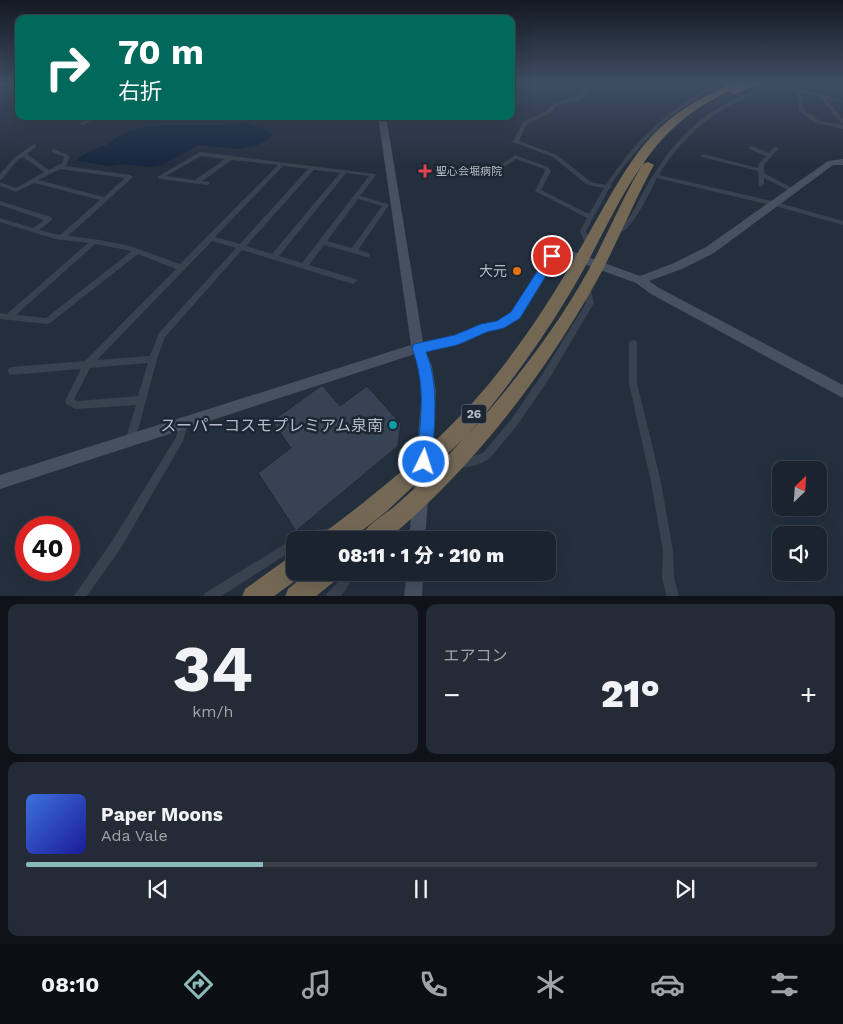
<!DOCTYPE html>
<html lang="ja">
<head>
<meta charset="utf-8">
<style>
	:root { --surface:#1b232e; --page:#242b36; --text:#f1f3f6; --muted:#a0a4aa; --line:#39404a; --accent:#8bbbb9 }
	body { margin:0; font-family:"Work Sans","Noto Sans JP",sans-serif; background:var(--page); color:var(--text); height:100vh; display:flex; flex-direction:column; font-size:19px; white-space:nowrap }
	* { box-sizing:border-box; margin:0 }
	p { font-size:16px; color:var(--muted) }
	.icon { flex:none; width:28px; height:28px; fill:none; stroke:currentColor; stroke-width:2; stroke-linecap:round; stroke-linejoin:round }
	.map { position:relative; height:596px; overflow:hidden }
	.drawer { display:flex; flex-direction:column; gap:8px; padding:8px; background:#0f1319; flex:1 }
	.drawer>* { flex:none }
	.hud { position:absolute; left:15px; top:15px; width:500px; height:105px; border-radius:10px; box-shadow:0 5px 20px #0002,0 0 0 1px var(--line); background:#00695c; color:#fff; overflow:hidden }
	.needle { width:32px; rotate:25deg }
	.buttons { position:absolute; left:772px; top:461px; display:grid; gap:10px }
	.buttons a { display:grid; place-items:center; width:55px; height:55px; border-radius:10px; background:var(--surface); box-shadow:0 5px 20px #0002,0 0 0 1px var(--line); font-size:25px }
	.speed { position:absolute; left:15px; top:516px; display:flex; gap:10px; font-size:25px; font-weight:700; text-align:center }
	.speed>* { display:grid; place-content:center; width:65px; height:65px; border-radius:50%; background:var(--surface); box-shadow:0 5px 20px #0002,0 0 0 1px var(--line); line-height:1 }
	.speed .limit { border:8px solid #d22; background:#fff; color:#111 }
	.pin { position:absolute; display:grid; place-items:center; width:42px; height:42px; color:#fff; margin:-21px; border:2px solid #fff; border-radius:50%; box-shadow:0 1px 5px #0007 }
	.me { position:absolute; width:55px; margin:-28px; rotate:4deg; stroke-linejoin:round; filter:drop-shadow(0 0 4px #0008) }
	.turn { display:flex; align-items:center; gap:18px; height:105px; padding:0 20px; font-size:22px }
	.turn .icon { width:65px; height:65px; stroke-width:2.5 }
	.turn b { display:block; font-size:35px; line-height:42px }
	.big { font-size:38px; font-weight:800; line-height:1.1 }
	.drawer .card { flex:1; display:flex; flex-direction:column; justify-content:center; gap:8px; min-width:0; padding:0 18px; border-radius:10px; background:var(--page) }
	.drawer .dial { align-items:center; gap:0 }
	.dial b { font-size:65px; line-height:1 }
	.song { display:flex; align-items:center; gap:15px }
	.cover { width:60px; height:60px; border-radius:8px; background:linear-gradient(135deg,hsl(220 70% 55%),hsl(240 70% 35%)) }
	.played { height:5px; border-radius:2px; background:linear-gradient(90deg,var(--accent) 30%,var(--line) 30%) }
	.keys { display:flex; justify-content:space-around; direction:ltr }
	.heat { display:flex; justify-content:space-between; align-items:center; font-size:28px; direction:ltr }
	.drawer .tiles { flex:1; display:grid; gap:8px; grid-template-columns:1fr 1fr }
	.card:last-child { grid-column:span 2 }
	.trip { position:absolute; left:286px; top:531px; width:270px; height:50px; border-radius:10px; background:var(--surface); box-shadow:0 5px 20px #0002,0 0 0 1px var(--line); font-weight:800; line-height:50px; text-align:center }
	.tab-bar { display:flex; height:80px; justify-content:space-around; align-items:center; background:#0b0e12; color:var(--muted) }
	.tab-bar .icon { width:35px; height:35px }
	.tab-bar .current { color:var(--accent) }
	.tab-bar b { font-size:22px; color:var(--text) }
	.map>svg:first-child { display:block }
	.water { fill:#17263c }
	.building { fill:#364354; stroke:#1f2835 }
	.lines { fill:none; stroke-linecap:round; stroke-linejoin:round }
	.lane { stroke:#38414e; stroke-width:2.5 }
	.street { fill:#38414e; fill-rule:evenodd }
	.secondary { fill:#465061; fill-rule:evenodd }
	.highway { fill:#746855; fill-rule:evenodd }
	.route { fill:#1a73e8; stroke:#114b97 }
	.health-dot { fill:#e0444e; stroke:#1d2633; stroke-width:2 }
	.food-dot { fill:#e8710a; stroke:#1d2633; stroke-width:2 }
	.culture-dot { fill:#0f9aa8; stroke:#1d2633; stroke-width:2 }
	.labels { text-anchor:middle; stroke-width:5; stroke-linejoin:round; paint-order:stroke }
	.far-poi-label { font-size:11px; fill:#b4bcc9; stroke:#1d2633; text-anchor:start }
	.shield { fill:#1d2633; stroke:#878f9c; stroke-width:1 }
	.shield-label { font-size:12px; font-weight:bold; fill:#b4bcc9 }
	.poi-label { font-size:14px; fill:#b4bcc9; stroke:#1d2633; text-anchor:end }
	.near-poi-label { font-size:16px; fill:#b4bcc9; stroke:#1d2633; text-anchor:end }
</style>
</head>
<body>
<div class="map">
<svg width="843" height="597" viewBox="0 0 843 597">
	<rect width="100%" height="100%" fill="#242f3e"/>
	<!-- water -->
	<path class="water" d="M245 123 266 130 272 135 266 141 255 146 239 149 199 145 162 165 149 167 121 164 110 166 76 161C88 151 91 150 106 145 114 141 120 134 129 131 167 120 207 129 245 123Z"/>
	<!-- building -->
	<path class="building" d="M321 386H323L340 406 367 386 401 424 398 446 296 531 258 473 291 448 272 421Z"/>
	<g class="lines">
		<!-- lane -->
		<path class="lane" d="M60 116 87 121"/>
		<!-- street -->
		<path class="street" d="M589 82H593L580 100 557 105 551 113 527 124 519 141 557 155 591 182 606 185C631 146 664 112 705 90 712 86 719 81 726 82 719 87 711 91 703 95 695 99 687 105 680 110 652 130 631 156 612 183L611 186 612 187 609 189 586 231 592 245 589 247 586 245 580 231 587 218 535 191 545 171 544 169 516 159 499 170H495L494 169 515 155 548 167 551 171 541 190 589 214 604 188 587 185 553 157 513 142 523 122 547 111 553 103 576 98Z
			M775 82H784L800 89 843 101V103L826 99 843 119V124L841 123 820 97 801 92 804 110 820 121 843 125V129L816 123 800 112 796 91 780 83C727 103 689 125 659 175L776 202 843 221V225L775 206 657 178C649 193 631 236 613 235L612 233 613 231C616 230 620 228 622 226 630 219 634 208 639 200 644 190 650 180 656 171 688 121 721 102 775 82Z
			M94 116H101L84 125 79 124Z
			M34 144 36 145V147L27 154 49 170 62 163 64 157 52 152V150L54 149 70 156 67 164 65 166 130 175 133 177 68 236 94 239 130 246 180 264 278 165 232 160 202 181 209 182V184L207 185 160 179 157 177 200 152 375 174 376 175 360 196 388 204 389 205 358 250 369 253 370 255 369 257H367L324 245 309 265 356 279 357 281 353 284 242 250 165 337 157 359 135 441 133 444 130 446 127 444 125 441 136 405 76 409 66 404 65 401 81 369 12 375 9 374 8 371 9 368 12 367 85 361 176 269 138 254 50 323 47 324 0 319V313L7 314 88 243 55 239 0 222V218L33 228 44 220 0 205V201L51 217 52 219 51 221 39 230 60 235 100 200 34 183 16 192 0 186V182L16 188 44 172 23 157 18 160 2 179 0 180V174L14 158ZM201 156 225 159 195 180 166 176ZM283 166 308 169 240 244 215 237ZM60 169 125 178 104 197 38 180ZM314 170 340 173 272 254 246 246ZM346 173 369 176 302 263 279 256ZM358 199 382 206 352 248 327 241ZM212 241 236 248 159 333 150 356 97 360ZM95 244 132 251 46 318 16 315ZM148 363 138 396 77 401 74 399 90 368Z
			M751 146 769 153 774 147H778V149L764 165V173L794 189V191H790L764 178V185L761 187 759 186 758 171 701 157 700 156 703 154 758 168V165L766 156 749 149 748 148Z
			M586 284 590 287 594 303 549 379 516 427 489 459 477 465 458 469 455 467 453 464 455 461 483 453 510 421 543 373 586 303 582 287Z
			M633 340 636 341 637 343V383L661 482 673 551 674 578 679 597H667L662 578 663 551 651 482 629 383V343L630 341Z
			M183 420 186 421 188 424 183 441 119 551 86 597H73L111 543 176 437 180 421Z
			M333 528 337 529 338 533 337 537 317 540H295V549L220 597H203L205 593 295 538V536L305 531Z
			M343 572H354L346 590 340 597H325L327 593 338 582Z"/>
		<!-- secondary -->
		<path class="secondary" d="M378 116H386L423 342 456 335 481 325 497 321 512 312 548 253 558 249H566L640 276 674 263 706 247 828 161 843 159V165H833L714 253 682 269 649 281 659 288 843 385V398L651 294 636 283 562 256 556 259 520 318 504 328 487 332 461 344 426 352 432 366 436 391 425 540H409L422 391 420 366 415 354 0 489V475L411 345Z
			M407 572H423L422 597H404Z"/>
		<!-- highway -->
		<path class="highway" d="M735 82H746V83L763 82 737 93 734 94 729 91C692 109 667 129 643 164L648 162 654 165C631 206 615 250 591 291 537 385 470 470 387 540H359C365 525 383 516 395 506 419 485 442 463 462 440L387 511 350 540H322L325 532C388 485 451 433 500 370 532 329 560 285 585 240 605 206 631 153 661 127 682 107 709 94 735 82ZM642 165C622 199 607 236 588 271 555 331 511 386 466 437 503 393 537 348 567 298 594 255 613 207 642 165Z
			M295 556V572H304L303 575 273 597H242L245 589 287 559Z
			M309 572H339L336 580 315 597H285L288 589Z"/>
	</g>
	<!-- sky -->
	<linearGradient id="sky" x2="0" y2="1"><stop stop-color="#141a22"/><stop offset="0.5" stop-color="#3f4d63"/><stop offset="1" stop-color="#3f4d63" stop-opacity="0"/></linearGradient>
	<rect width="843" height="165" fill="url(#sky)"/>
	<!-- route -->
	<path class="route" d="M552 252 558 256 520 318 504 328 487 332 457 345 426 352C440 387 434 425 432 462L429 467 424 470 419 467 417 462C420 421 427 388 412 348L414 344 455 335 481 324 497 321 511 312 549 253Z"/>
	<!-- markers -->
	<path class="health-dot" d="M422.5 163.5h5v5h5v5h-5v5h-5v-5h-5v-5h5z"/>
	<circle class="food-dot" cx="517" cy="271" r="5"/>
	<circle class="culture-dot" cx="393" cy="425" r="5"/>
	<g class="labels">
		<!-- far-poi labels -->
		<g class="far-poi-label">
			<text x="436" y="175">聖心会堀病院</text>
		</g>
		<!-- shield labels -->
		<rect class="shield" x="461.5" y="404.5" width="25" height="19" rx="4"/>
		<g class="shield-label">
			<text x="474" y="418">26</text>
		</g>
		<!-- poi labels -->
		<g class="poi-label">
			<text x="507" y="276">大元</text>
		</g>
		<!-- near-poi labels -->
		<g class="near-poi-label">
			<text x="383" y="431">スーパーコスモプレミアム泉南</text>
		</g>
	</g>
</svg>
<div class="buttons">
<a><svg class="needle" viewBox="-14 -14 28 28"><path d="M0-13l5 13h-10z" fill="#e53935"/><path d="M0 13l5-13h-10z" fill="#a0a4aa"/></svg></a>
<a><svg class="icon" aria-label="sound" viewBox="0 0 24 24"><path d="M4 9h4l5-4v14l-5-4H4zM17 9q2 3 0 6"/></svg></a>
</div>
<div class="speed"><div class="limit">40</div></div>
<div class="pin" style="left:552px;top:256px;background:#d93025"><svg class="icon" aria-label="arrive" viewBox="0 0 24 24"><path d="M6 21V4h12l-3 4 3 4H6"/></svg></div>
<svg class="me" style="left:424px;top:462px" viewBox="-20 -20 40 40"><circle r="17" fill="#1a73e8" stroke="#fff" stroke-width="3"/><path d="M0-11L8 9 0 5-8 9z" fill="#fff"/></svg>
<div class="trip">08:11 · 1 分 · 210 m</div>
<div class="hud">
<div class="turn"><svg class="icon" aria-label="right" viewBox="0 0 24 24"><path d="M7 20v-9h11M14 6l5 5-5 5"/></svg><div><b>70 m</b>右折</div></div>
</div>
</div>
<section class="drawer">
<div class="tiles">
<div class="card dial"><b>34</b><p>km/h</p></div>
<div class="card"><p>エアコン</p>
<div class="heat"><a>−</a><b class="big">21°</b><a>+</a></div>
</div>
<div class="card">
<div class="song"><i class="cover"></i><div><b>Paper Moons</b><p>Ada Vale</p></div></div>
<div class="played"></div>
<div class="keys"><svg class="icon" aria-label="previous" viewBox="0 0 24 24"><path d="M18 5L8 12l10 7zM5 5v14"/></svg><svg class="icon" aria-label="pause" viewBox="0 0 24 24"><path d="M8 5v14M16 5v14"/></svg><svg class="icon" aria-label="next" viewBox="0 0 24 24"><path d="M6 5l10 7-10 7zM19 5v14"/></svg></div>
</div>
</div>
</section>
<nav class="tab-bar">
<b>08:10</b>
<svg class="icon current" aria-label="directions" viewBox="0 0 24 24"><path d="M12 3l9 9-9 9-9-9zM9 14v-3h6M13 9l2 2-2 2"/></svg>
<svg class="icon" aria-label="music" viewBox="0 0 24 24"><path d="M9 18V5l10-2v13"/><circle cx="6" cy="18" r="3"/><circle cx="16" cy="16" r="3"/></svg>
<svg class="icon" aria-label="phone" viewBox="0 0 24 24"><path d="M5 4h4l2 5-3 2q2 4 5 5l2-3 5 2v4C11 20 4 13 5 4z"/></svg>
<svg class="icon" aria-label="climate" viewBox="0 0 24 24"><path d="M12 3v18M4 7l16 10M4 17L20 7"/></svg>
<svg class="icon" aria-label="car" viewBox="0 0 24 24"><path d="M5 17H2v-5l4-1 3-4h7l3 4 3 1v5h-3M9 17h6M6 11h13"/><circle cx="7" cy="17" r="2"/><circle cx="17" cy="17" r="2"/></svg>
<svg class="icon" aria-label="filters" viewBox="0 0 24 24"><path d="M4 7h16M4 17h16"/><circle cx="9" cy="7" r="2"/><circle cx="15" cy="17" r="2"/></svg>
</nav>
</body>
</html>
